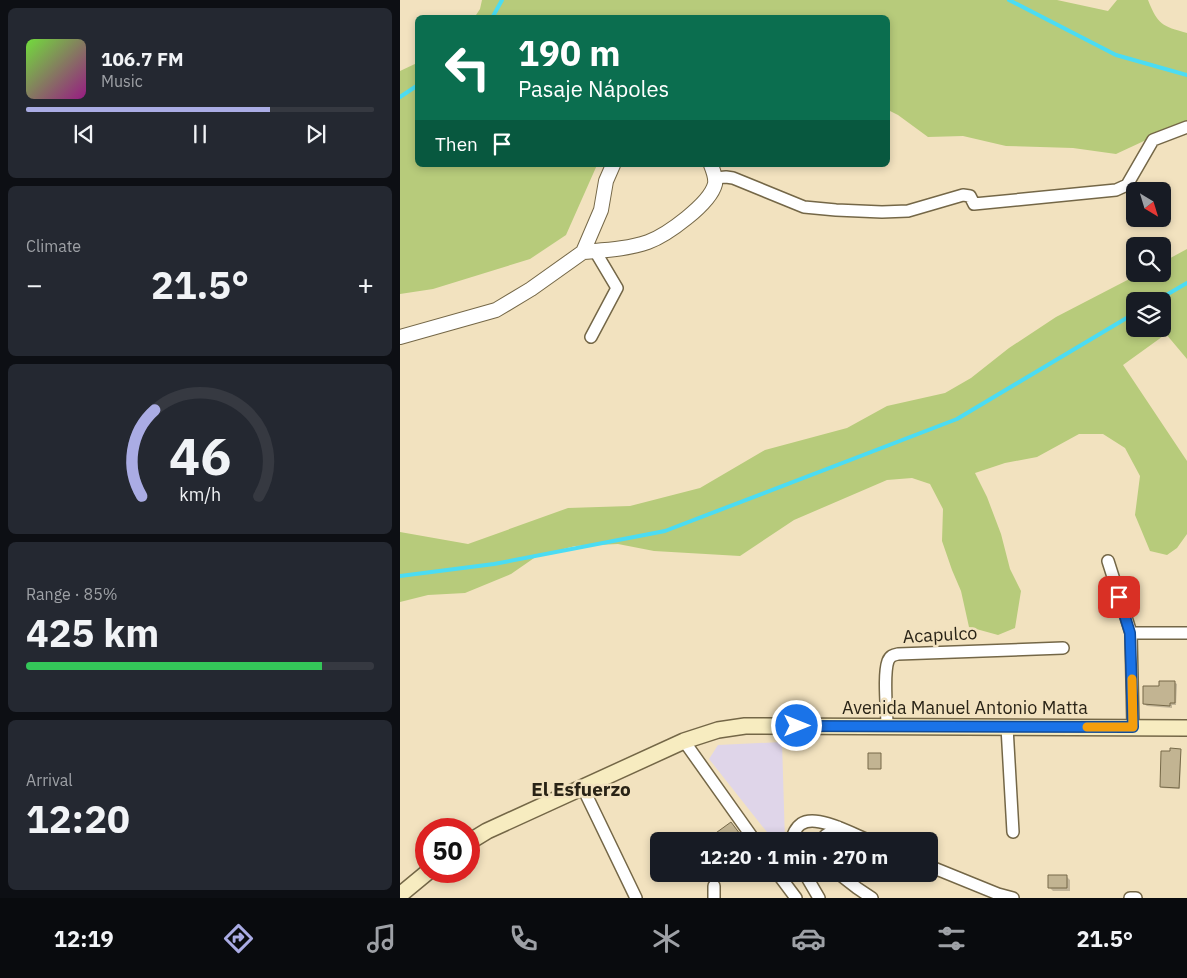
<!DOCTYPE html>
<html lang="en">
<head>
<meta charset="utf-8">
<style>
	:root { --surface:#171b24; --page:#242831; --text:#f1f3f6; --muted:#9ea1a6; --line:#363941; --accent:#aaace4 }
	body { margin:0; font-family:"IBM Plex Sans",sans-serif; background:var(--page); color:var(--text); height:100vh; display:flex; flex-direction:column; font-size:19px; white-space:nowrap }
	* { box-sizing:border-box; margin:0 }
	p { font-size:16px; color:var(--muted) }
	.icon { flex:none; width:28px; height:28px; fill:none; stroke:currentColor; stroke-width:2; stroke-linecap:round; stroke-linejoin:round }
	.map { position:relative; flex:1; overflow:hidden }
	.drawer { display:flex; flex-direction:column; gap:8px; padding:8px; background:#0d0f14; width:400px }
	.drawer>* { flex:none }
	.banner { position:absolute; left:15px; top:15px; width:475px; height:152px; border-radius:8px; box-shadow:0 2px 8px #0003; background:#0b6e4f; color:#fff; overflow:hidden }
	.needle { width:32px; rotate:142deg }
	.fabs { position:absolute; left:726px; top:182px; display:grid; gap:10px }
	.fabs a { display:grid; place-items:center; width:45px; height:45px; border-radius:8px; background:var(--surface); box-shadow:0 2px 8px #0003; font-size:25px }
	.speed { position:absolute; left:15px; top:818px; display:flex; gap:10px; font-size:25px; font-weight:700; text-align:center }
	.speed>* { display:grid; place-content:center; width:65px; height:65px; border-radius:50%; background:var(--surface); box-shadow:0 2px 8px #0003; line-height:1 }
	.speed .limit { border:8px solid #d22; background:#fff; color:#111 }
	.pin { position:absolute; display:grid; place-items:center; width:42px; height:42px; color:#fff; margin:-21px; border-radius:10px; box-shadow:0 2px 8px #0006 }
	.me { position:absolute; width:55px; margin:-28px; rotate:90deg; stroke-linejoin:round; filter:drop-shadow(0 0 4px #0008) }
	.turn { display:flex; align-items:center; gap:18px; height:105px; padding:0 20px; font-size:22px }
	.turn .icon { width:65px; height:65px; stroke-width:2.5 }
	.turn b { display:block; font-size:35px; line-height:42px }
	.then { display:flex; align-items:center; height:48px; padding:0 20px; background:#0003; gap:10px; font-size:19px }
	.big { font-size:38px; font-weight:800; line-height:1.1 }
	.drawer .tile { flex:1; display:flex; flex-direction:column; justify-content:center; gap:8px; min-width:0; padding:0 18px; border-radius:8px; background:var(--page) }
	.drawer .dial { align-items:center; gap:0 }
	.dial svg { height:130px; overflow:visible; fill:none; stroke:var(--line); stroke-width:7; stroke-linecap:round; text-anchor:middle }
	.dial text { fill:var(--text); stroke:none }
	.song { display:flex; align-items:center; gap:15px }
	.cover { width:60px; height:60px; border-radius:8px; background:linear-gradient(135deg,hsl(100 70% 55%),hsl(310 70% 35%)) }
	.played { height:5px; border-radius:2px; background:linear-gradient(90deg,var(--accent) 70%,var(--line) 70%) }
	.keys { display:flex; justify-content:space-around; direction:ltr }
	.heat { display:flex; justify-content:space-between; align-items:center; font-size:28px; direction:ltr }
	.charge { height:8px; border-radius:4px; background:linear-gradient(90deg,#34c759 85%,var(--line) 0) }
	.trip { position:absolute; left:250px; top:832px; width:288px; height:50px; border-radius:8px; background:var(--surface); box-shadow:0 2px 8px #0003; font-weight:800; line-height:50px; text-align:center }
	.tabs { display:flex; height:80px; justify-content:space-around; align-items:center; background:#090b0e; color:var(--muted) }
	.tabs .icon { width:35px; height:35px }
	.tabs .active { color:var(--accent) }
	.tabs b { font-size:22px; color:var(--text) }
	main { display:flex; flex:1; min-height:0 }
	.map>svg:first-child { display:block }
	.education { fill:#dfd5e9 }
	.green { fill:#b7cb7b; fill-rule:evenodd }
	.shadow { fill:#0003 }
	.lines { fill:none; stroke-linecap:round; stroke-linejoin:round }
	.stream { stroke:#4bdcf3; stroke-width:4 }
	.building { fill:#c2b492; stroke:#766949 }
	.minor-casing { stroke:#746747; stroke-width:14 }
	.tertiary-casing { stroke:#746747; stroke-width:16 }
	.secondary-casing { stroke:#746747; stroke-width:18 }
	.minor { stroke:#fff; stroke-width:11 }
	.tertiary { stroke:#fff; stroke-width:14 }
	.secondary { stroke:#f7ecc0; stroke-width:15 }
	.route-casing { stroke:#114b97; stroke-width:12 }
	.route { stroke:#1a73e8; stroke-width:9 }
	.slow { stroke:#f59e0b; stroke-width:9 }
	.labels { text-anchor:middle; stroke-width:5; stroke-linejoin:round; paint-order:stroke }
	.street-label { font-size:18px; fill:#292316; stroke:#f2e2bf }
	.neighbourhood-label { font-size:19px; font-weight:bold; fill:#292316; stroke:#f2e2bf }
</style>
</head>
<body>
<main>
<section class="drawer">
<div class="tile">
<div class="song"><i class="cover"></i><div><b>106.7 FM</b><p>Music</p></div></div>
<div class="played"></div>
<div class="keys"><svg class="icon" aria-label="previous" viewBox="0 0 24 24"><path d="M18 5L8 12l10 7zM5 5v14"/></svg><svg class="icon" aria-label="pause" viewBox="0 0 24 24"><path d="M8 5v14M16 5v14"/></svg><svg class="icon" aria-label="next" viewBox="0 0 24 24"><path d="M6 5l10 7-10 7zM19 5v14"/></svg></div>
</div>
<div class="tile"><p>Climate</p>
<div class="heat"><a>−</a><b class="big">21.5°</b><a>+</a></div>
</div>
<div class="tile dial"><svg viewBox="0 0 100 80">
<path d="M14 69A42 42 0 1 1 86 69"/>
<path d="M14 69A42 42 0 0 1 22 16" stroke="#aaace4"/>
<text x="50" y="56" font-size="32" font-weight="700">46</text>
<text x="50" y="72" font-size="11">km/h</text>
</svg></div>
<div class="tile"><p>Range · 85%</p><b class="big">425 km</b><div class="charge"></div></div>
<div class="tile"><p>Arrival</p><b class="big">12:20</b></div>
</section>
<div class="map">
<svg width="787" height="898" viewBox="0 0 787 898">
	<rect width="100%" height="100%" fill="#f2e2bf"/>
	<!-- education -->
	<path class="education" d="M382 742 385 841H374L309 759 318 745Z"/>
	<!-- green -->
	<path class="green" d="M82 0H657L708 11 717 0H748C758 25 762 26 787 33V121L716 154 673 148 606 146 563 136 528 137 498 115 488 110V18H74L80 9Z
		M17 63 18 165H197L166 235 130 259 33 289 0 294V71Z
		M787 249V359L766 334 723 365 787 461V534L777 548 767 555 750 551 735 515 740 476 725 448 703 434H679L637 457 605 463 575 473 587 497 601 534 610 569 621 591 615 628 598 635 569 627 561 591 552 570 542 541 543 509 530 484 512 478 487 480 394 520 340 556 254 551 218 544 175 546 137 556 111 574 65 593 28 595 0 602V532L68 544 168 508 230 506 300 488 365 450 447 428 487 406 545 393 571 378 609 348 656 317 739 274H762L763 262ZM735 301H762V329H735Z"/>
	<!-- shadow -->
	<path class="shadow" d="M774 682 777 684 776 705H772V708L747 706 744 704 760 687Z
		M781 750 780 789 762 788 761 787Z
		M334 826 342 838 338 841H319L314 836Z
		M667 877 670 880V891H653L650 888Z"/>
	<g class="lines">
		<!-- stream -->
		<path class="stream" d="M609 0 716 55 787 75
			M92 18 102 0
			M0 97 18 85
			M756 301 787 283
			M0 576 94 564 265 531 557 419 735 313"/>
	</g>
	<!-- building -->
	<path class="building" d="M759 681H775V703H770V706L743 704V686H759Z
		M770 748 781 749 779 788 760 787 761 751H770Z
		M468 753H481V769H468Z
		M331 822 340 834 331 841H317L313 835Z
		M648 875H667V888H648Z"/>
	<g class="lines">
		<defs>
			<path id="minor" d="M315 178 326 177 333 178 404 207 436 210 482 212 508 211 563 195 570 196 574 204 716 190 727 185 753 140 787 127
				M191 337 217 288 195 251
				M708 561 731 633 733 727
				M731 633H787
				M487 726C487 710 483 675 488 661 490 656 493 655 498 654L663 648
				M607 727 613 832
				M284 741 355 841
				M182 786 236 898
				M391 841C393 835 395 828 401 824 416 813 455 835 470 841
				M420 841 426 835 438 827
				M529 866 598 894 613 898
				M378 874 396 898
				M405 874 419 898
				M439 874 457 888 472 898
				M314 898V886
				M730 898H736"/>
			<path id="tertiary" d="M183 252C205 250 228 249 248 242 267 235 310 204 315 184 316 178 313 170 311 165
				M0 337 96 310 131 289 183 252 201 210 206 181 213 165"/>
			<path id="secondary" d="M69 842 87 831 284 741 318 730 345 726 787 728
				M0 895 29 871"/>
		</defs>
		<!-- minor casing -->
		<use href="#minor" class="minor-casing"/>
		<!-- tertiary casing -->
		<use href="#tertiary" class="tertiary-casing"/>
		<!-- secondary casing -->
		<use href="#secondary" class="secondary-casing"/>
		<!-- minor -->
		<use href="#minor" class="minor"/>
		<!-- tertiary -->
		<use href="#tertiary" class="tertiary"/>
		<!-- secondary -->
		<use href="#secondary" class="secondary"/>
	</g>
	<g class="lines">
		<defs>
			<path id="route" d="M397 726 733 727 730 633 719 597"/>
		</defs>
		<!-- route casing -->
		<use href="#route" class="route-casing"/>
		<!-- route -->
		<use href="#route" class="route"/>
		<!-- slow -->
		<path class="slow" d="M687 727H733L732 679"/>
	</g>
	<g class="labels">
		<!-- street labels -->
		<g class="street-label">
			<text transform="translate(540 635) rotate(-3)" y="6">Acapulco</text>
			<text x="565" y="714">Avenida Manuel Antonio Matta</text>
		</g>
		<!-- neighbourhood labels -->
		<g class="neighbourhood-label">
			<text x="181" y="796">El Esfuerzo</text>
		</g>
	</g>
</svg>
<div class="fabs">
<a><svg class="needle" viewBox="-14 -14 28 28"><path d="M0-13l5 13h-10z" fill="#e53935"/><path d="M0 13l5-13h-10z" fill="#9ea1a6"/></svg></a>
<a><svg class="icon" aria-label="search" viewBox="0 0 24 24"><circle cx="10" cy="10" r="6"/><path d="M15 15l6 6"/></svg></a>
<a><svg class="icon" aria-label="layers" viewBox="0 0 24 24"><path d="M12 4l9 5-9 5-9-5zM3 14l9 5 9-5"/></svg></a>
</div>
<div class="speed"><div class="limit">50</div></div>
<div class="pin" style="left:719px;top:597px;background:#d93025"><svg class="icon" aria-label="arrive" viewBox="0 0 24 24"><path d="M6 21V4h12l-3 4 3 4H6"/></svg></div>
<svg class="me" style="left:397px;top:726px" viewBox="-20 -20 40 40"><circle r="17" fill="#1a73e8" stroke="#fff" stroke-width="3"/><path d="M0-11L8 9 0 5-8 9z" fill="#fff"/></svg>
<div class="trip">12:20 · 1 min · 270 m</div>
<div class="banner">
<div class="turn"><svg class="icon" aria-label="left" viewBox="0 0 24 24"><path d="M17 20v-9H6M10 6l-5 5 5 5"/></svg><div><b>190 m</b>Pasaje Nápoles</div></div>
<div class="then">Then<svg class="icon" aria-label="arrive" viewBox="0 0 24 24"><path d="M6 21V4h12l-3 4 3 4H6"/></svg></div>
</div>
</div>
</main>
<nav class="tabs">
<b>12:19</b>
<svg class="icon active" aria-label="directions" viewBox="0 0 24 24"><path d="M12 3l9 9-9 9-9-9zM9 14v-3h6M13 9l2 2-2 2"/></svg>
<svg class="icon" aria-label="music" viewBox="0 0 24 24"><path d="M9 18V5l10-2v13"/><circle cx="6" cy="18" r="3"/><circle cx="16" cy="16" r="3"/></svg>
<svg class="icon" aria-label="phone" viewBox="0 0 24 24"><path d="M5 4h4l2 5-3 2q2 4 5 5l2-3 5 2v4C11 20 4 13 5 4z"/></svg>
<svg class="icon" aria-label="climate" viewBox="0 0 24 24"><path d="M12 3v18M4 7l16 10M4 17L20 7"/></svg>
<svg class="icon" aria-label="car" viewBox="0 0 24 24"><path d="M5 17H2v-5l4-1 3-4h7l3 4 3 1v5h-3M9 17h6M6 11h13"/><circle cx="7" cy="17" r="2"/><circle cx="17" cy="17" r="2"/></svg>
<svg class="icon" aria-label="filters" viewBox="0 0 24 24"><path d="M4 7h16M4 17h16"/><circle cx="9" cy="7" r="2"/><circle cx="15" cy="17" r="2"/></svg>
<b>21.5°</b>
</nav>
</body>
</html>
